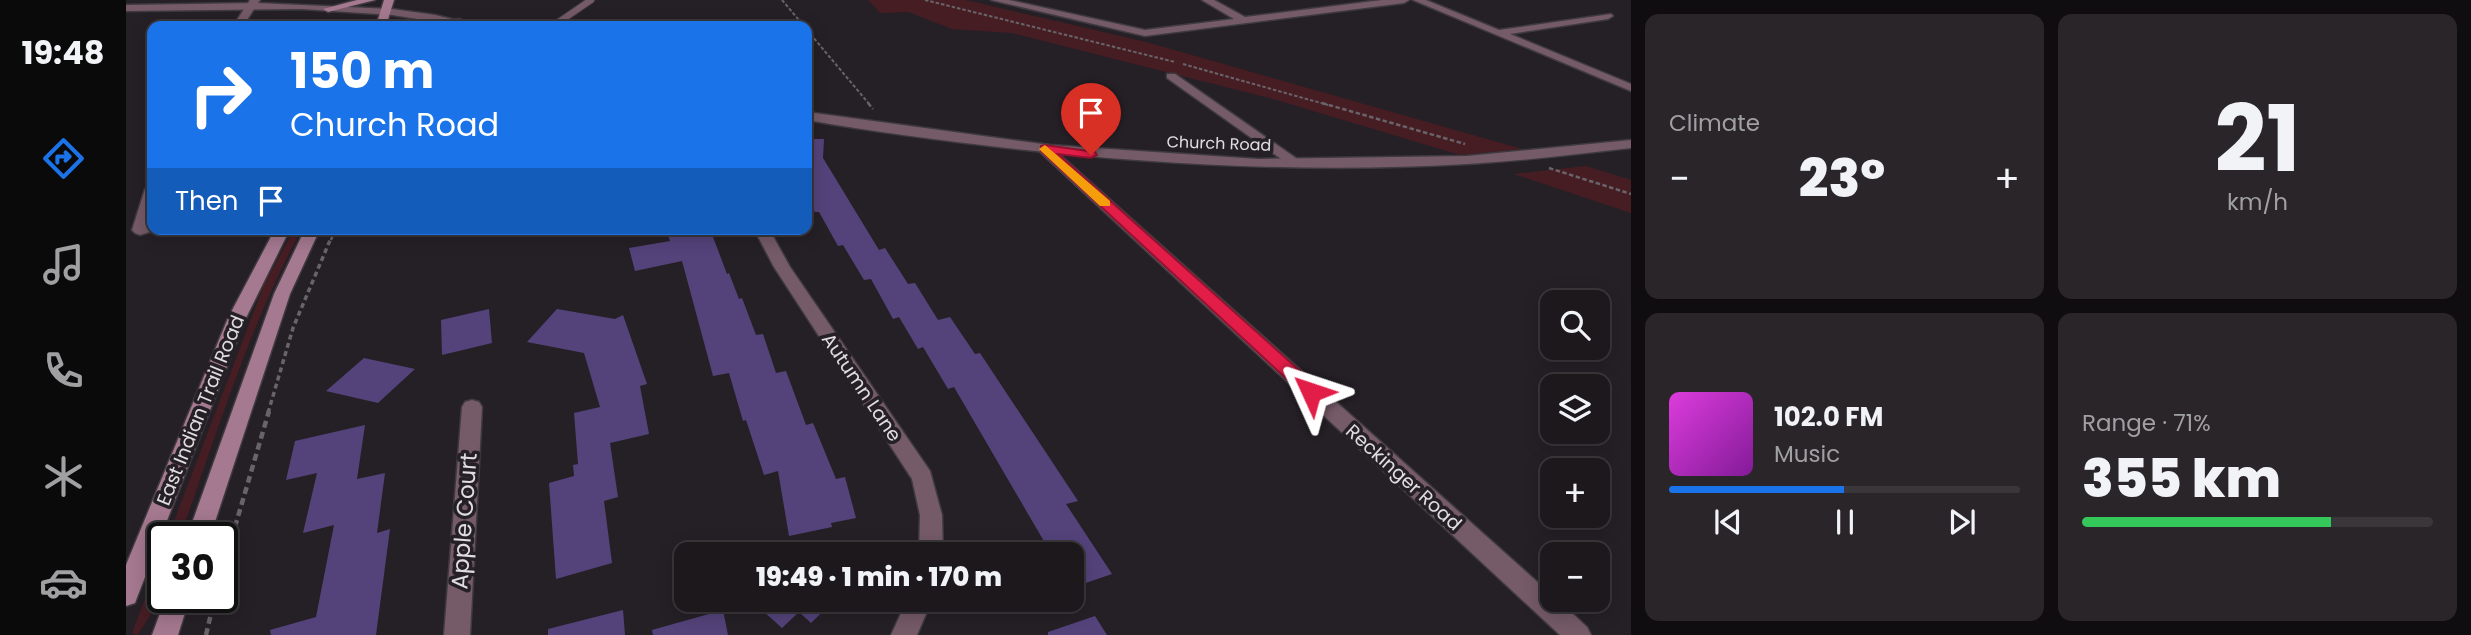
<!DOCTYPE html>
<html lang="en">
<head>
<meta charset="utf-8">
<style>
	:root { --surface:#1c181c; --page:#292529; --text:#f1f3f6; --muted:#a0a0a3; --line:#3a373b; --accent:#1a73e8 }
	body { margin:0; font-family:Poppins,sans-serif; background:var(--page); color:var(--text); height:100vh; display:flex; flex-direction:column; font-size:26px; white-space:nowrap }
	* { box-sizing:border-box; margin:0 }
	p { font-size:23px; color:var(--muted) }
	.icon { flex:none; width:38px; height:38px; fill:none; stroke:currentColor; stroke-width:2; stroke-linecap:round; stroke-linejoin:round }
	.map { position:relative; flex:1; overflow:hidden }
	.panel { display:flex; flex-direction:column; gap:14px; padding:14px; background:#0f0d0f; width:840px }
	.panel>* { flex:none }
	.banner { position:absolute; left:21px; top:21px; width:665px; height:214px; border-radius:14px; box-shadow:0 4px 18px #0003,0 0 0 2px var(--line); background:#1a73e8; color:#fff; overflow:hidden }
	.buttons { position:absolute; left:1414px; top:290px; display:grid; gap:14px }
	.buttons a { display:grid; place-items:center; width:70px; height:70px; border-radius:14px; background:var(--surface); box-shadow:0 4px 18px #0003,0 0 0 2px var(--line); font-size:35px }
	.speed { position:absolute; left:21px; top:522px; display:flex; gap:14px; font-size:35px; font-weight:700; text-align:center }
	.speed>* { display:grid; place-content:center; width:91px; height:91px; border-radius:50%; background:var(--surface); box-shadow:0 4px 18px #0003,0 0 0 2px var(--line); line-height:1 }
	.speed .limit { border:4px solid #111; border-radius:10px; background:#fff; color:#111 }
	.pin { position:absolute; display:grid; place-items:center; width:60px; height:60px; color:#fff; margin:-72px -30px; border-radius:50% 50% 50% 0; rotate:-45deg; box-shadow:0 0 7px #0007 }
	.pin .icon { rotate:45deg }
	.me { position:absolute; width:77px; margin:-38px; rotate:312deg; stroke-linejoin:round; filter:drop-shadow(0 0 5px #0008) }
	.turn { display:flex; align-items:center; gap:24px; height:147px; padding:0 28px; font-size:32px }
	.turn .icon { width:91px; height:91px; stroke-width:2.5 }
	.turn b { display:block; font-size:49px; line-height:60px }
	.then { display:flex; align-items:center; height:66px; padding:0 28px; background:#0003; gap:14px; font-size:26px }
	.big { font-size:52px; font-weight:800; line-height:1.1 }
	.panel .card { flex:1; display:flex; flex-direction:column; justify-content:center; gap:10px; min-width:0; padding:0 24px; border-radius:14px; background:var(--page) }
	.panel .dial { align-items:center; gap:0 }
	.dial b { font-size:91px; line-height:1 }
	.song { display:flex; align-items:center; gap:21px }
	.cover { width:84px; height:84px; border-radius:10px; background:linear-gradient(135deg,hsl(300 70% 55%),hsl(290 70% 35%)) }
	.played { height:7px; border-radius:4px; background:linear-gradient(90deg,var(--accent) 50%,var(--line) 50%) }
	.keys { display:flex; justify-content:space-around; direction:ltr }
	.heat { display:flex; justify-content:space-between; align-items:center; font-size:38px; direction:ltr }
	.charge { height:10px; border-radius:5px; background:linear-gradient(90deg,#34c759 71%,var(--line) 0) }
	.panel .tiles { flex:1; display:grid; gap:14px; grid-template-columns:repeat(2,1fr) }
	.trip { position:absolute; left:548px; top:542px; width:410px; height:70px; border-radius:14px; background:var(--surface); box-shadow:0 4px 18px #0003,0 0 0 2px var(--line); font-weight:800; line-height:70px; text-align:center }
	main { display:flex; flex:1; min-height:0 }
	.tab-bar { display:flex; flex-direction:column; width:126px; justify-content:space-around; align-items:center; background:#0b0a0b; color:var(--muted) }
	.tab-bar .icon { width:49px; height:49px }
	.tab-bar .selected { color:var(--accent) }
	.tab-bar b { font-size:32px; color:var(--text) }
	.map>svg:first-child { display:block }
	.green { fill:#471d24 }
	.building { fill:#54437b }
	.lines { fill:none; stroke-linecap:round; stroke-linejoin:round }
	.service-casing { stroke:#3f3a40; stroke-width:8 }
	.minor-casing { stroke:#3f3a40; stroke-width:3 }
	.tertiary-casing { stroke:#3f3a40; stroke-width:3 }
	.secondary-casing { stroke:#3f3a40; stroke-width:3 }
	.path-far3 { stroke:#69646a; stroke-width:2; stroke-dasharray:3.5 2; stroke-linecap:butt }
	.path-far2 { stroke:#69646a; stroke-width:2.5; stroke-dasharray:4.5 2.5; stroke-linecap:butt }
	.path-far1 { stroke:#69646a; stroke-width:3.5; stroke-dasharray:5 3.5; stroke-linecap:butt }
	.path { stroke:#69646a; stroke-width:4.5; stroke-dasharray:7 4.5; stroke-linecap:butt }
	.service { stroke:#755a68; stroke-width:6 }
	.minor { fill:#755a68; fill-rule:evenodd }
	.tertiary { fill:#755a68; fill-rule:evenodd }
	.secondary { fill:#a57990; fill-rule:evenodd }
	.route { fill:#e11d48; stroke:#92132f; stroke-width:2 }
	.slow { fill:#f59e0b }
	.labels { text-anchor:middle; stroke-width:7; stroke-linejoin:round; paint-order:stroke }
	.far-street-label { font-size:16px; fill:#e0dce0; stroke:#252026 }
	.street-label { font-size:19px; fill:#e0dce0; stroke:#252026 }
	.near-street-label { font-size:23px; fill:#e0dce0; stroke:#252026 }
</style>
</head>
<body>
<main>
<nav class="tab-bar">
<b>19:48</b>
<svg class="icon selected" aria-label="directions" viewBox="0 0 24 24"><path d="M12 3l9 9-9 9-9-9zM9 14v-3h6M13 9l2 2-2 2"/></svg>
<svg class="icon" aria-label="music" viewBox="0 0 24 24"><path d="M9 18V5l10-2v13"/><circle cx="6" cy="18" r="3"/><circle cx="16" cy="16" r="3"/></svg>
<svg class="icon" aria-label="phone" viewBox="0 0 24 24"><path d="M5 4h4l2 5-3 2q2 4 5 5l2-3 5 2v4C11 20 4 13 5 4z"/></svg>
<svg class="icon" aria-label="climate" viewBox="0 0 24 24"><path d="M12 3v18M4 7l16 10M4 17L20 7"/></svg>
<svg class="icon" aria-label="car" viewBox="0 0 24 24"><path d="M5 17H2v-5l4-1 3-4h7l3 4 3 1v5h-3M9 17h6M6 11h13"/><circle cx="7" cy="17" r="2"/><circle cx="17" cy="17" r="2"/></svg>
</nav>
<div class="map">
<svg width="1505" height="635" viewBox="0 0 1505 635">
	<rect width="100%" height="100%" fill="#252026"/>
	<!-- green -->
	<path class="green" d="M742 0H840L1020 42 1396 149 1334 155 1147 99 886 33 826 29 782 12 754 13Z
		M1460 166 1505 180V213L1388 174Z
		M168 229H176C123 326 91 433 54 537H42L138 285Z
		M37 551C37 586 33 607 11 635L6 633Z"/>
	<!-- building -->
	<path class="building" d="M681 139H698L697 158 753 250 759 248 782 284 789 283 812 320 824 317 849 354 854 353 952 501 940 504 986 574 945 588V555H926L828 387 822 389 797 347 792 349 773 317 767 319 745 279 738 280 717 245 712 246 693 212H689L681 199Z
		M540 229H584L601 274 603 273 613 299 616 298 630 335 637 334 650 373 660 371 680 425 687 423 710 479 719 477 730 518 705 523 706 527 663 536 652 471 638 475 620 420 617 421 603 373 587 376 556 261 509 271 503 248 544 241Z
		M363 309 366 343 316 355 315 320Z
		M431 309 489 319 497 315 521 384 514 386 523 434 484 443 492 497 478 501 486 563 430 579 423 483 448 476 447 465 452 464 448 413 474 407 458 353 401 342Z
		M238 358 289 369 252 403 200 391Z
		M239 425 231 479 259 473 251 533 264 529 250 635H145L144 630 190 617 208 525 177 533 191 473 160 480 169 441Z
		M625 600H709L685 623 673 612 656 628Z
		M497 610 499 635H422V629Z
		M597 610 602 635H527L526 630Z
		M969 616 981 635H922V632Z"/>
	<g class="lines">
		<defs>
			<path id="service" d="M427 26 465 0"/>
			<path id="minor" d="M124 0H134L117 26H107Z
				M865 0H883L1019 30 1108 19 1076 0H1088L1119 17 1256 0H1283L1278 3 1019 36Z
				M1287 0H1300L1373 30 1485 14 1487 16 1482 19 1384 34 1505 84V91Z
				M1041 74H1049L1177 163 1170 167 1165 166 1041 78Z
				M919 145 924 146 1426 595V600H1432L1461 627 1465 635H1434L914 152 912 149Z
				M26 185V213L23 224H26V229H33L14 235 9 233 6 230 19 189Z
				M628 229H643L664 267 804 471 816 515 817 555H793L794 515 786 479 648 267Z
				M346 400 353 402 356 407 344 635H318L336 407 339 402Z
				M781 600H806L791 635H765Z"/>
			<path id="tertiary" d="M131 3 266 9 309 15 355 26H337L266 15 176 9 0 11V5Z
				M681 112 924 145 1132 159 1341 156 1505 140V148C1451 154 1396 161 1341 164 1188 173 1033 165 881 148 814 140 747 132 681 120Z"/>
			<path id="secondary" d="M231 0H249L202 12 197 9Z
				M258 0H268L260 26H250Z
				M334 19 339 22 337 24 284 26 289 23Z
				M149 229H164L120 318 12 595 9 603 0 606V565L102 318Z
				M179 229H194L164 294 84 537H61L148 294Z
				M40 597H64L52 635H26Z"/>
		</defs>
		<!-- service casing -->
		<use href="#service" class="service-casing"/>
		<!-- minor casing -->
		<use href="#minor" class="minor-casing"/>
		<!-- tertiary casing -->
		<use href="#tertiary" class="tertiary-casing"/>
		<!-- secondary casing -->
		<use href="#secondary" class="secondary-casing"/>
		<!-- path-far3 -->
		<path class="path-far3" d="M656 0 678 26
			M799 0 1049 62
			M681 30 744 105
			M1057 64 1202 105"/>
		<!-- path-far2 -->
		<path class="path-far2" d="M742 103 747 109
			M1196 103 1339 144
			M1423 168 1505 194
			M205 240 209 229"/>
		<!-- path-far1 -->
		<path class="path-far1" d="M142 413 167 328 205 238"/>
		<!-- path -->
		<path class="path" d="M96 571 143 411
			M80 635 89 597"/>
		<!-- service -->
		<use href="#service" class="service"/>
		<!-- minor -->
		<use href="#minor" class="minor"/>
		<!-- tertiary -->
		<use href="#tertiary" class="tertiary"/>
		<!-- secondary -->
		<use href="#secondary" class="secondary"/>
	</g>
	<!-- route -->
	<path class="route" d="M919 145 969 152 971 155 965 158 932 154 1192 387 1194 392 1192 396H1179L915 151V146Z"/>
	<!-- slow -->
	<path class="slow" d="M919 145 984 201V206H974L915 151 913 149Z"/>
	<g class="labels">
		<!-- far-street labels -->
		<g class="far-street-label">
			<text transform="translate(1093 143) rotate(2)" y="6">Church Road</text>
		</g>
		<!-- street labels -->
		<g class="street-label">
			<text transform="translate(736 387) rotate(56)" y="7">Autumn Lane</text>
			<text transform="translate(74 410) rotate(-68)" y="7">East Indian Trail Road</text>
			<text transform="translate(1278 477) rotate(42)" y="7">Reckinger Road</text>
		</g>
		<!-- near-street labels -->
		<g class="near-street-label">
			<text transform="translate(338 521) rotate(-86)" y="8">Apple Court</text>
		</g>
	</g>
</svg>
<div class="buttons">
<a><svg class="icon" aria-label="search" viewBox="0 0 24 24"><circle cx="10" cy="10" r="6"/><path d="M15 15l6 6"/></svg></a>
<a><svg class="icon" aria-label="layers" viewBox="0 0 24 24"><path d="M12 4l9 5-9 5-9-5zM3 14l9 5 9-5"/></svg></a>
<a>+</a>
<a>−</a>
</div>
<div class="speed"><div class="limit">30</div></div>
<div class="pin" style="left:965px;top:155px;background:#d93025"><svg class="icon" aria-label="arrive" viewBox="0 0 24 24"><path d="M6 21V4h12l-3 4 3 4H6"/></svg></div>
<svg class="me" style="left:1185px;top:392px" viewBox="-20 -20 40 40"><path d="M0-17L14 15 0 8-14 15z" fill="#e11d48" stroke="#fff" stroke-width="4"/></svg>
<div class="trip">19:49 · 1 min · 170 m</div>
<div class="banner">
<div class="turn"><svg class="icon" aria-label="right" viewBox="0 0 24 24"><path d="M7 20v-9h11M14 6l5 5-5 5"/></svg><div><b>150 m</b>Church Road</div></div>
<div class="then">Then<svg class="icon" aria-label="arrive" viewBox="0 0 24 24"><path d="M6 21V4h12l-3 4 3 4H6"/></svg></div>
</div>
</div>
<section class="panel">
<div class="tiles">
<div class="card"><p>Climate</p>
<div class="heat"><a>−</a><b class="big">23°</b><a>+</a></div>
</div>
<div class="card dial"><b>21</b><p>km/h</p></div>
<div class="card">
<div class="song"><i class="cover"></i><div><b>102.0 FM</b><p>Music</p></div></div>
<div class="played"></div>
<div class="keys"><svg class="icon" aria-label="previous" viewBox="0 0 24 24"><path d="M18 5L8 12l10 7zM5 5v14"/></svg><svg class="icon" aria-label="pause" viewBox="0 0 24 24"><path d="M8 5v14M16 5v14"/></svg><svg class="icon" aria-label="next" viewBox="0 0 24 24"><path d="M6 5l10 7-10 7zM19 5v14"/></svg></div>
</div>
<div class="card"><p>Range · 71%</p><b class="big">355 km</b><div class="charge"></div></div>
</div>
</section>
</main>
</body>
</html>
